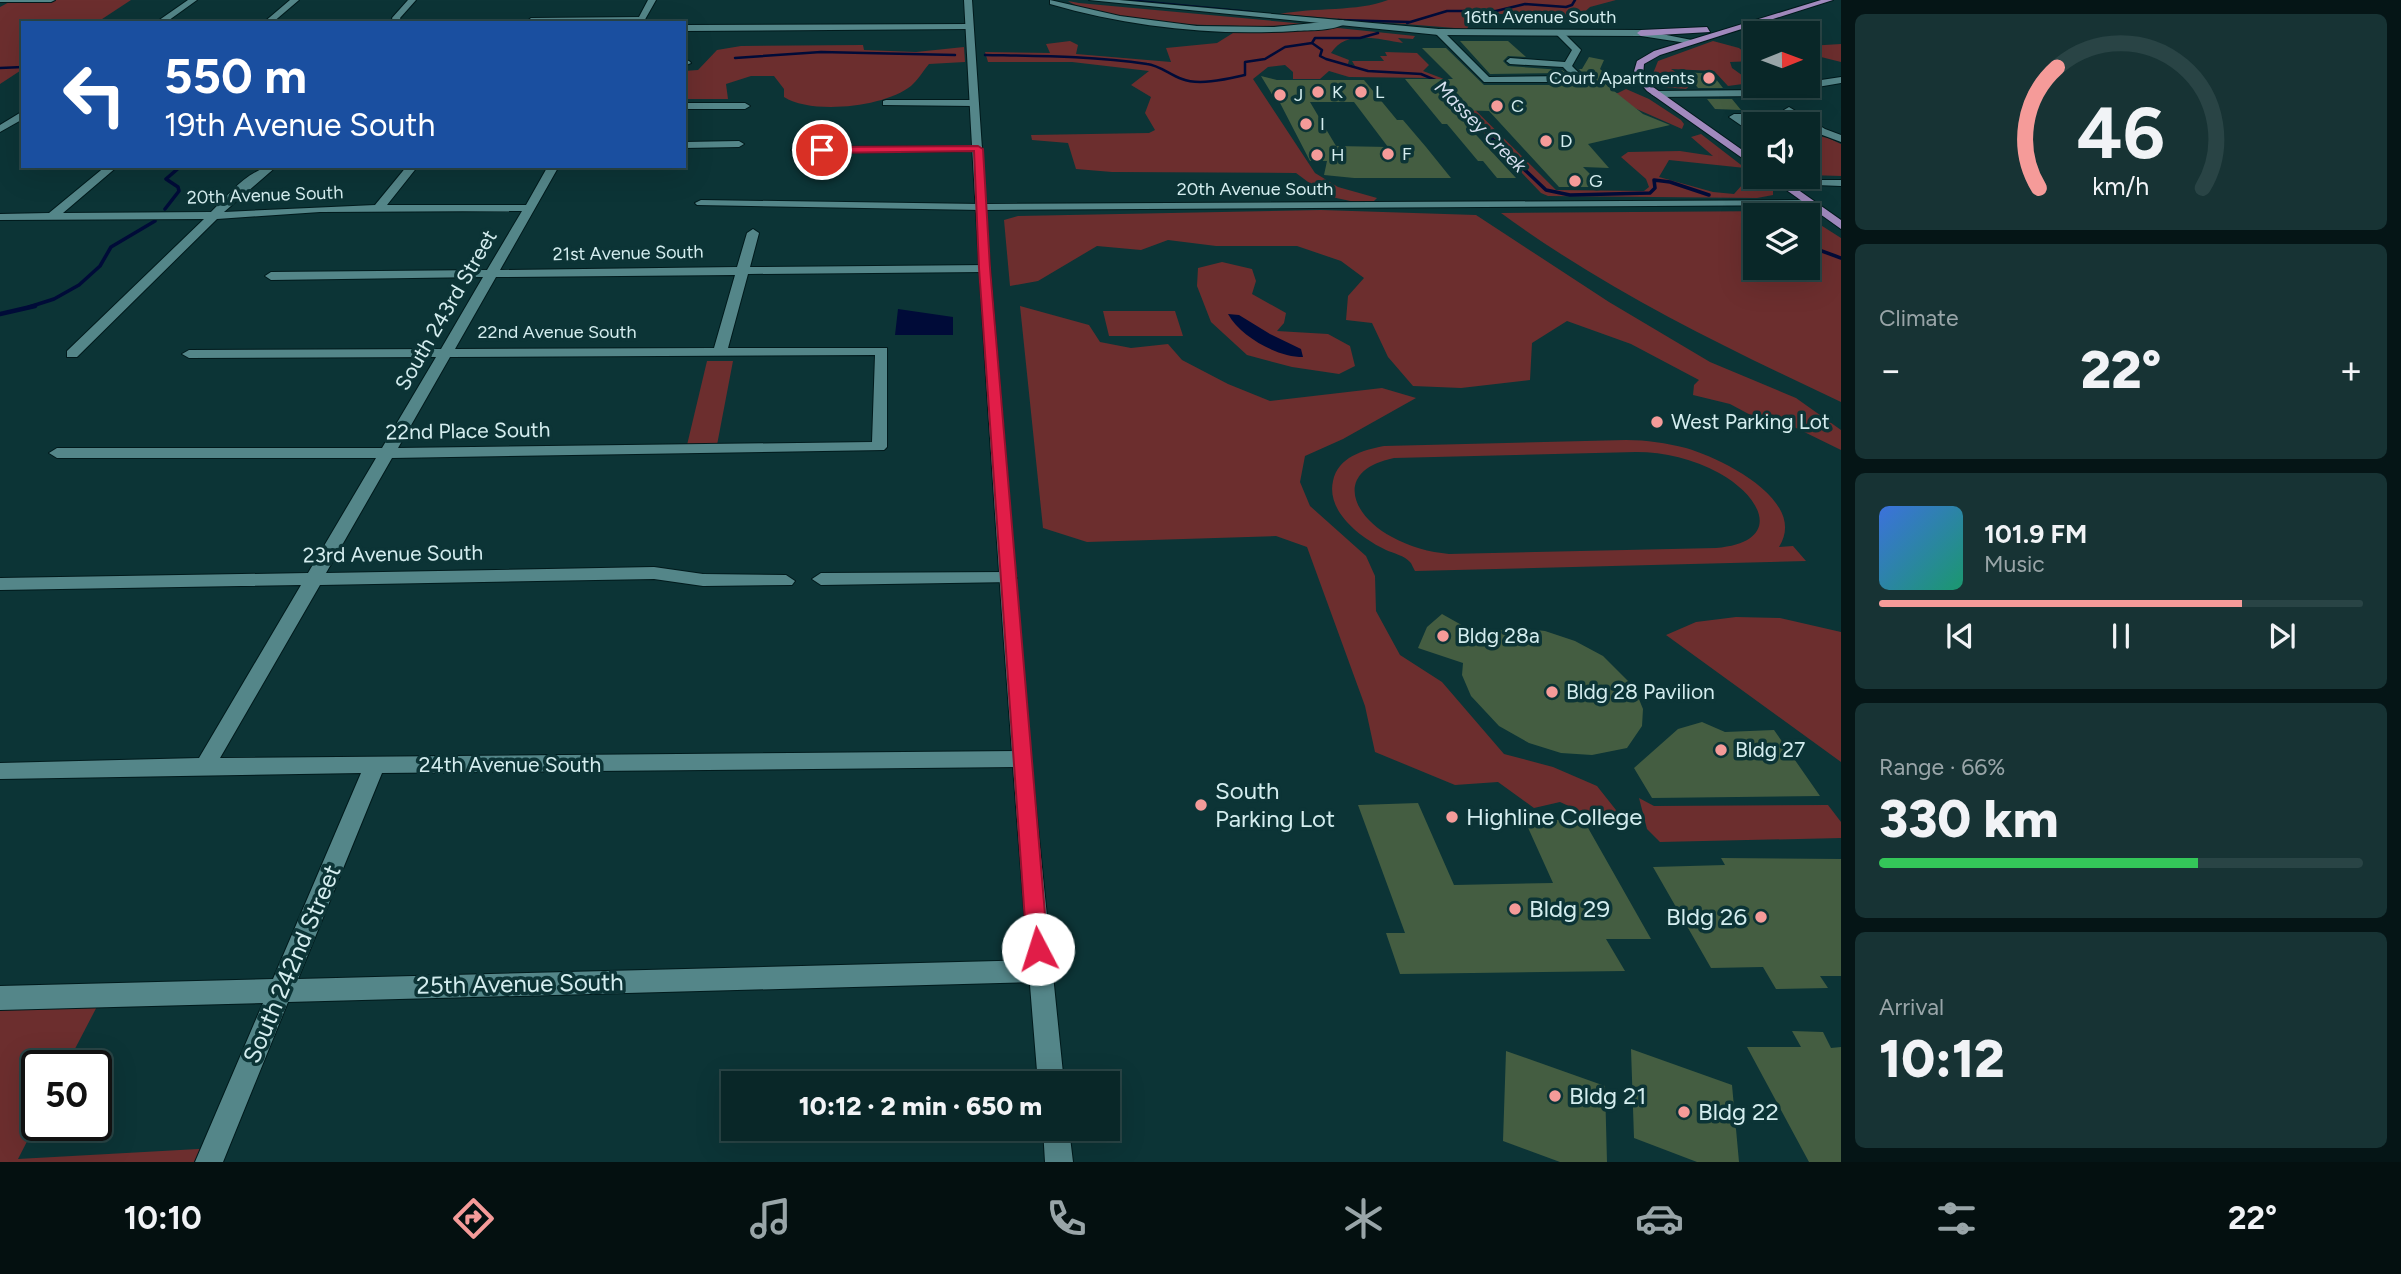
<!DOCTYPE html>
<html lang="en">
<head>
<meta charset="utf-8">
<style>
	:root { --surface:#092728; --page:#173334; --text:#f1f3f6; --muted:#99a5a8; --line:#294445; --accent:#f59b99 }
	body { margin:0; font-family:Figtree,sans-serif; background:var(--page); color:var(--text); height:100vh; display:flex; flex-direction:column; font-size:26px; white-space:nowrap }
	* { box-sizing:border-box; margin:0 }
	p { font-size:23px; color:var(--muted) }
	.icon { flex:none; width:38px; height:38px; fill:none; stroke:currentColor; stroke-width:2; stroke-linecap:round; stroke-linejoin:round }
	.map { position:relative; flex:1; overflow:hidden }
	.sheet { display:flex; flex-direction:column; gap:14px; padding:14px; background:#051516; width:560px }
	.sheet>* { flex:none }
	.guide { position:absolute; left:21px; top:21px; width:665px; height:147px; border-radius:0px; box-shadow:0 7px 28px #0002,0 0 0 2px var(--line); background:#1a4fa0; color:#fff; overflow:hidden }
	.needle { width:46px; rotate:89deg }
	.buttons { position:absolute; left:1743px; top:21px; display:grid; gap:14px }
	.buttons a { display:grid; place-items:center; width:77px; height:77px; border-radius:0px; background:var(--surface); box-shadow:0 7px 28px #0002,0 0 0 2px var(--line); font-size:35px }
	.speed { position:absolute; left:21px; top:1050px; display:flex; gap:14px; font-size:35px; font-weight:700; text-align:center }
	.speed>* { display:grid; place-content:center; width:91px; height:91px; border-radius:50%; background:var(--surface); box-shadow:0 7px 28px #0002,0 0 0 2px var(--line); line-height:1 }
	.speed .limit { border:4px solid #111; border-radius:10px; background:#fff; color:#111 }
	.pin { position:absolute; display:grid; place-items:center; width:60px; height:60px; color:#fff; margin:-30px; border:4px solid #fff; border-radius:50%; box-shadow:0 2px 7px #0007 }
	.me { position:absolute; width:77px; margin:-38px; rotate:355deg; stroke-linejoin:round; filter:drop-shadow(0 0 5px #0008) }
	.turn { display:flex; align-items:center; gap:24px; height:147px; padding:0 28px; font-size:32px }
	.turn .icon { width:91px; height:91px; stroke-width:2.5 }
	.turn b { display:block; font-size:49px; line-height:60px }
	.big { font-size:52px; font-weight:800; line-height:1.1 }
	.sheet .card { flex:1; display:flex; flex-direction:column; justify-content:center; gap:10px; min-width:0; padding:0 24px; border-radius:10px; background:var(--page) }
	.sheet .dial { align-items:center; gap:0 }
	.dial svg { height:182px; overflow:visible; fill:none; stroke:var(--line); stroke-width:7; stroke-linecap:round; text-anchor:middle }
	.dial text { fill:var(--text); stroke:none }
	.song { display:flex; align-items:center; gap:21px }
	.cover { width:84px; height:84px; border-radius:10px; background:linear-gradient(135deg,hsl(220 70% 55%),hsl(160 70% 35%)) }
	.played { height:7px; border-radius:4px; background:linear-gradient(90deg,var(--accent) 75%,var(--line) 75%) }
	.keys { display:flex; justify-content:space-around; direction:ltr }
	.heat { display:flex; justify-content:space-between; align-items:center; font-size:38px; direction:ltr }
	.charge { height:10px; border-radius:5px; background:linear-gradient(90deg,#34c759 66%,var(--line) 0) }
	.trip { position:absolute; left:721px; top:1071px; width:399px; height:70px; border-radius:0px; background:var(--surface); box-shadow:0 7px 28px #0002,0 0 0 2px var(--line); font-weight:800; line-height:70px; text-align:center }
	.tabs { display:flex; height:112px; justify-content:space-around; align-items:center; background:#041010; color:var(--muted) }
	.tabs .icon { width:49px; height:49px }
	.tabs .selected { color:var(--accent) }
	.tabs b { font-size:32px; color:var(--text) }
	main { display:flex; flex:1; min-height:0 }
	.map>svg:first-child { display:block }
	.green { fill:#6c2e2e; fill-rule:evenodd }
	.water { fill:#000b38 }
	.lines { fill:none; stroke-linecap:round; stroke-linejoin:round }
	.stream-far2 { stroke:#000b38; stroke-width:2.5 }
	.stream-far1 { stroke:#000b38; stroke-width:3.5 }
	.stream { stroke:#000b38; stroke-width:4.5 }
	.building { fill:#445d41; fill-rule:evenodd }
	.minor-casing { stroke:#011a1c; stroke-width:2 }
	.tertiary-casing { stroke:#011a1c; stroke-width:2 }
	.secondary-casing { stroke:#011a1c; stroke-width:2 }
	.primary-casing { stroke:#011a1c; stroke-width:2 }
	.minor { fill:#548689; fill-rule:evenodd }
	.tertiary { fill:#548689; fill-rule:evenodd }
	.secondary { fill:#548689; fill-rule:evenodd }
	.primary { fill:#a18abe; fill-rule:evenodd }
	.route { fill:#e11d48; stroke:#92132f; stroke-width:2 }
	.poi-dot { fill:#f59b99; stroke:#0c3436; stroke-width:2.5 }
	.labels { text-anchor:middle; stroke-width:7; stroke-linejoin:round; paint-order:stroke }
	.far-street-label { font-size:18px; fill:#d4edef; stroke:#0c3436 }
	.far-poi-label { font-size:18px; fill:#d4edef; stroke:#0c3436; text-anchor:start }
	.far-water-label { font-size:19px; font-style:italic; fill:#d7e0f0; stroke:#0c3436 }
	.street-label { font-size:21px; fill:#d4edef; stroke:#0c3436 }
	.poi-label { font-size:21px; fill:#d4edef; stroke:#0c3436; text-anchor:start }
	.near-poi-label { font-size:24px; fill:#d4edef; stroke:#0c3436; text-anchor:start }
	.near-street-label { font-size:24px; fill:#d4edef; stroke:#0c3436 }
</style>
</head>
<body>
<main>
<div class="map">
<svg width="1841" height="1162" viewBox="0 0 1841 1162">
	<rect width="100%" height="100%" fill="#0c3436"/>
	<!-- green -->
	<path class="green" d="M13 0H131L96 23H23V69L0 84V7Z
		M1388 0H1616L1590 7 1581 15 1566 17 1546 14H1479L1473 17 1467 29 1280 14C1315 7 1357 12 1388 0Z
		M1068 1 1079 3 1306 24C1259 29 1105 26 1068 1Z
		M1338 28 1415 36 1413 39 1398 38 1403 43C1380 40 1347 28 1331 53L1349 60 1348 64 1355 66 1352 61H1384L1380 56H1387L1385 52 1417 53 1429 65 1423 71 1444 79 1556 190 1644 191 1649 187 1646 179 1621 157 1628 152 1680 151 1713 156 1691 137 1701 134 1745 168 1669 160 1659 177 1713 192 1734 194 1743 184 1752 183 1773 191V195L1757 198 1548 196 1541 193 1431 78 1349 77 1329 71 1320 79H1293V72L1285 65 1268 67 1253 79 1315 173 1338 187 1377 198 1373 202H1355L1327 196 1296 173 1112 172 1076 169 1068 143 1032 140 1031 135 1149 133 1155 130 1145 113 1151 97 1131 85 1149 71 1072 62H988L985 52 1050 53 1046 44 1070 41 1078 45 1076 54 1171 62 1166 48 1217 43 1233 33Z
		M1713 41 1739 48 1755 61 1730 62 1732 68 1746 78 1743 84 1728 86 1714 71 1671 69 1693 83 1686 89 1664 87 1652 76 1658 61Z
		M1841 44V62L1821 57 1808 62V46Z
		M863 45 864 50 916 52 964 47 965 62 929 64C923 71 918 80 911 86 885 107 812 115 784 97V89L774 76H751L726 84 728 99H684V71L698 70 717 50 741 46Z
		M1626 89 1649 99 1681 120 1684 124 1682 129 1623 103 1591 94 1618 93Z
		M1808 134 1828 138 1841 144V176L1808 175Z
		M1321 210 1476 215 1609 302 1710 362 1796 398 1841 430V450L1792 426 1758 419 1730 404 1693 395 1694 385 1699 380 1631 344 1567 321 1532 343 1530 380 1461 388 1413 386 1388 357 1372 323 1346 320 1348 296 1364 278 1341 261 1297 246H1216L1168 240 1141 250 1097 246 1038 281 1010 286 1004 220 1018 216Z
		M1798 211 1805 215H1755V268H1808V217L1841 238V402C1724 347 1606 290 1501 213Z
		M1222 262 1252 269 1256 281 1252 294 1286 313 1284 323 1277 331 1328 334 1350 346 1355 366 1339 374 1292 367 1247 355 1211 322 1197 286 1198 268Z
		M1020 306 1089 325 1100 342 1131 348 1168 344 1182 360 1228 384 1270 401 1382 388 1416 398 1343 439 1305 456 1300 482 1310 506 1366 556 1375 576 1376 611 1400 655 1442 682 1504 754 1553 767 1597 786 1616 810 1608 824 1560 802 1534 808 1498 782 1455 785 1375 752 1365 706 1307 547 1276 536 1087 542 1043 528Z
		M1103 311H1175L1183 336H1109Z
		M707 361H733L717 445H687Z
		M1626 440C1647 440 1666 443 1686 448 1720 458 1809 500 1779 547L1793 546 1806 561 1415 571C1413 568 1412 564 1410 562 1405 556 1393 553 1386 550 1361 538 1326 512 1333 481 1338 457 1363 450 1384 446ZM1636 452C1665 452 1693 459 1719 473 1764 498 1783 542 1716 548L1449 554C1429 552 1410 547 1392 537 1349 514 1335 470 1394 458Z
		M1736 617 1780 618 1841 632V762L1666 635 1696 622Z
		M1639 798 1654 806 1828 805 1841 822V838L1660 842 1647 829Z
		M103 995 66 1066H37V1122L18 1159 216 1148 210 1162H0V998Z"/>
	<!-- water -->
	<path class="water" d="M898 309 953 317V335H895Z
		M1228 314 1239 315 1270 334 1301 349 1303 357C1277 357 1241 337 1228 314Z"/>
	<g class="lines">
		<!-- stream-far2 -->
		<path class="stream-far2" d="M1126 0 1251 12
			M1338 20 1410 22
			M1407 23 1447 11H1496L1525 4 1566 7 1572 5 1575 0
			M1378 33 1360 38H1315L1312 43 1322 50 1320 56 1326 59 1368 71 1421 74 1440 82
			M985 55C1039 56 1094 56 1147 64 1159 65 1170 75 1182 79 1199 86 1227 79 1245 75V62L1265 59 1285 47 1312 43
			M735 58 821 52 955 55
			M0 68 23 67
			M1463 107 1483 126 1489 136"/>
		<!-- stream-far1 -->
		<path class="stream-far1" d="M1487 134 1546 190 1570 195 1650 193 1655 188 1654 180 1670 182 1709 195
			M165 209 179 191 178 187 166 179 181 166
			M1745 211 1755 217
			M1808 246 1841 258
			M29 307 54 299 79 285 100 266 111 247 155 221"/>
		<!-- stream -->
		<path class="stream" d="M0 314 35 306"/>
	</g>
	<!-- building -->
	<path class="building" d="M1460 41H1508L1526 57 1508 56 1503 61 1508 66 1562 70 1566 73 1490 74Z
		M1422 48H1446L1484 85H1580L1588 79 1579 69H1582L1589 57 1604 60 1600 69 1611 79H1599L1643 114 1670 125 1588 144 1609 168 1583 167 1603 187H1559L1489 111 1453 110 1516 178H1497L1483 161H1492H1478L1447 124H1442L1405 79H1453Z
		M1686 72 1712 74 1723 88H1698Z
		M1261 76 1277 80H1364L1397 120H1403L1426 147 1451 178H1354L1324 175 1327 161H1310L1279 101H1276ZM1310 102H1354L1388 147 1336 146Z
		M1707 99H1732L1741 110 1715 109Z
		M1442 614 1483 637 1500 630 1527 629 1545 631 1575 641 1603 656 1634 687 1643 709 1642 726 1627 748 1592 755 1561 753 1529 743 1499 726 1471 696 1462 675 1463 663 1418 648 1427 627Z
		M1702 722 1725 732 1774 730 1820 796 1652 798 1634 768 1678 729Z
		M1418 803 1454 885 1553 883 1525 821 1583 819 1651 939H1606L1625 971 1400 974 1386 933H1405L1358 805Z
		M1721 858 1841 859V976H1820L1828 988 1776 989 1763 967 1711 968 1653 867 1725 865Z
		M1792 1031 1823 1032 1831 1048 1841 1047V1162H1809L1747 1047H1801Z
		M1631 1049 1732 1085 1739 1162H1697L1634 1138Z
		M1506 1051 1605 1086 1607 1162H1560L1503 1141Z"/>
	<g class="lines">
		<defs>
			<path id="minor" d="M188 0H197L165 23H155Z
				M290 0H299L272 23H263Z
				M408 0H416L400 18 402 23H394L392 18Z
				M648 0H656L643 23H525L531 18 639 17Z
				M1050 0 1120 16 1197 26 1274 27 1343 20 1347 23C1334 31 1310 30 1295 31 1212 36 1130 27 1050 4Z
				M972 24 969 29 684 31V25Z
				M1436 30H1442L1489 77 1572 76 1563 67 1510 64 1506 61 1510 58 1565 62 1572 50 1556 34 1563 32 1581 50 1572 66 1585 79 1580 82H1484L1436 34Z
				M684 60 689 61 691 63 684 66Z
				M1841 77V83L1764 96 1656 97 1651 94 1656 91 1764 90 1808 86V82Z
				M886 100H974L979 103 974 106 883 105V101Z
				M684 103H745L750 106 745 109H684Z
				M1789 107 1825 129 1841 135V142L1817 133 1797 120H1745L1755 127V135L1729 117 1734 114H1788L1784 110Z
				M23 111V119L0 132V125Z
				M684 142 739 141 744 144 739 147 684 148Z
				M982 146V150L978 151 796 153 791 150 796 147Z
				M106 166H118L63 213 211 212C229 194 251 166 277 166L224 212 375 205 407 166H418L387 205H526L548 166H559L500 270 737 267 747 233 753 229 759 233 750 267 988 265 990 268 984 272 748 274 728 348H887V447L884 450 392 458 326 573 654 567 703 574 786 575 795 581 792 585 703 586 654 579 320 585 220 758 1021 751 1028 753 1031 759 1028 765 1021 767 382 773 298 979 1039 960 1047 963 1051 971 1047 979 1039 982 288 1002 223 1162H195L263 1003 0 1010V986L273 979 361 773 0 779V763L199 758 301 585 0 590V578L308 573 376 458H57L49 453 57 448H382L436 357 189 358 182 354 189 350 441 349 483 277 271 280 265 276 271 272 487 270 522 211 320 212 217 219 77 357H67V351L204 219 0 220V214L49 213ZM735 275 714 348 455 349 496 277ZM875 355 872 442 398 448 450 357Z
				M1820 180H1841V186L1816 185 1815 183Z
				M701 200 981 204 987 207 981 210 697 205 695 203Z
				M1008 572 1017 578 1014 582 821 585 812 579 821 573Z"/>
			<path id="tertiary" d="M1809 200 1813 201V205L981 210 975 207 981 204Z"/>
			<path id="secondary" d="M0 0H55L51 2H0Z
				M964 0H972L990 268 1031 759 1064 1083H1038C1008 722 983 361 964 0Z
				M1089 0H1119L1439 29 1641 30 1697 41 1693 44 1641 36 1439 35Z
				M1043 1129H1069L1073 1162H1045Z"/>
			<path id="primary" d="M1821 0H1833L1660 55 1644 64 1643 75 1653 87 1755 159V167L1647 91 1633 75 1637 61 1654 51Z
				M1707 27 1710 32 1641 36 1637 33 1641 30Z
				M1768 177H1780L1841 220V229Z"/>
		</defs>
		<!-- minor casing -->
		<use href="#minor" class="minor-casing"/>
		<!-- tertiary casing -->
		<use href="#tertiary" class="tertiary-casing"/>
		<!-- secondary casing -->
		<use href="#secondary" class="secondary-casing"/>
		<!-- primary casing -->
		<use href="#primary" class="primary-casing"/>
		<!-- minor -->
		<use href="#minor" class="minor"/>
		<!-- tertiary -->
		<use href="#tertiary" class="tertiary"/>
		<!-- secondary -->
		<use href="#secondary" class="secondary"/>
		<!-- primary -->
		<use href="#primary" class="primary"/>
	</g>
	<!-- route -->
	<path class="route" d="M978 146 983 149 990 268 1048 949 1045 956 1038 959 1030 956 1027 949 979 268 974 151 822 153 818 150 822 147Z"/>
	<!-- markers -->
	<g class="poi-dot">
		<circle cx="1709" cy="78" r="7"/>
		<circle cx="1318" cy="92" r="7"/>
		<circle cx="1361" cy="92" r="7"/>
		<circle cx="1280" cy="95" r="7"/>
		<circle cx="1497" cy="106" r="7"/>
		<circle cx="1306" cy="124" r="7"/>
		<circle cx="1546" cy="141" r="7"/>
		<circle cx="1388" cy="154" r="7"/>
		<circle cx="1317" cy="155" r="7"/>
		<circle cx="1575" cy="181" r="7"/>
		<circle cx="1657" cy="422" r="7"/>
		<circle cx="1443" cy="636" r="7"/>
		<circle cx="1552" cy="692" r="7"/>
		<circle cx="1721" cy="750" r="7"/>
		<circle cx="1201" cy="805" r="7"/>
		<circle cx="1452" cy="817" r="7"/>
		<circle cx="1515" cy="909" r="7"/>
		<circle cx="1761" cy="917" r="7"/>
		<circle cx="1555" cy="1096" r="7"/>
		<circle cx="1684" cy="1112" r="7"/>
	</g>
	<g class="labels">
		<!-- far-street labels -->
		<g class="far-street-label">
			<text x="1540" y="23">16th Avenue South</text>
			<text x="1255" y="195">20th Avenue South</text>
			<text transform="translate(265 195) rotate(-2)" y="6">20th Avenue South</text>
			<text transform="translate(628 253) rotate(-1)" y="6">21st Avenue South</text>
			<text x="557" y="338">22nd Avenue South</text>
		</g>
		<!-- far-poi labels -->
		<g class="far-poi-label">
			<text x="1695" y="84" text-anchor="end">Court Apartments</text>
			<text x="1332" y="98">K</text>
			<text x="1375" y="98">L</text>
			<text x="1294" y="101">J</text>
			<text x="1511" y="112">C</text>
			<text x="1320" y="130">I</text>
			<text x="1560" y="147">D</text>
			<text x="1402" y="160">F</text>
			<text x="1331" y="161">H</text>
			<text x="1589" y="187">G</text>
		</g>
		<!-- far-water labels -->
		<g class="far-water-label">
			<text transform="translate(1481 126) rotate(45)" y="7">Massey Creek</text>
		</g>
		<!-- street labels -->
		<g class="street-label">
			<text transform="translate(446 310) rotate(-60)" y="7">South 243rd Street</text>
			<text transform="translate(468 431) rotate(-1)" y="7">22nd Place South</text>
			<text transform="translate(393 554) rotate(-1)" y="7">23rd Avenue South</text>
			<text x="510" y="772">24th Avenue South</text>
		</g>
		<!-- poi labels -->
		<g class="poi-label">
			<text x="1671" y="429">West Parking Lot</text>
			<text x="1457" y="643">Bldg 28a</text>
			<text x="1566" y="699">Bldg 28 Pavilion</text>
			<text x="1735" y="757">Bldg 27</text>
		</g>
		<!-- near-poi labels -->
		<g class="near-poi-label">
			<text x="1215" y="799">South<tspan x="1215" dy="28">Parking Lot</tspan></text>
			<text x="1466" y="825">Highline College</text>
			<text x="1529" y="917">Bldg 29</text>
			<text x="1747" y="925" text-anchor="end">Bldg 26</text>
			<text x="1569" y="1104">Bldg 21</text>
			<text x="1698" y="1120">Bldg 22</text>
		</g>
		<!-- near-street labels -->
		<g class="near-street-label">
			<text transform="translate(292 964) rotate(-67)" y="8">South 242nd Street</text>
			<text transform="translate(520 984) rotate(-1)" y="8">25th Avenue South</text>
		</g>
	</g>
</svg>
<div class="buttons">
<a><svg class="needle" viewBox="-14 -14 28 28"><path d="M0-13l5 13h-10z" fill="#e53935"/><path d="M0 13l5-13h-10z" fill="#99a5a8"/></svg></a>
<a><svg class="icon" aria-label="sound" viewBox="0 0 24 24"><path d="M4 9h4l5-4v14l-5-4H4zM17 9q2 3 0 6"/></svg></a>
<a><svg class="icon" aria-label="layers" viewBox="0 0 24 24"><path d="M12 4l9 5-9 5-9-5zM3 14l9 5 9-5"/></svg></a>
</div>
<div class="speed"><div class="limit">50</div></div>
<div class="pin" style="left:822px;top:150px;background:#d93025"><svg class="icon" aria-label="arrive" viewBox="0 0 24 24"><path d="M6 21V4h12l-3 4 3 4H6"/></svg></div>
<svg class="me" style="left:1038px;top:949px" viewBox="-20 -20 40 40"><circle r="19" fill="#fff"/><path d="M0-13L10 11 0 6-10 11z" fill="#e11d48"/></svg>
<div class="trip">10:12 · 2 min · 650 m</div>
<div class="guide">
<div class="turn"><svg class="icon" aria-label="left" viewBox="0 0 24 24"><path d="M17 20v-9H6M10 6l-5 5 5 5"/></svg><div><b>550 m</b>19th Avenue South</div></div>
</div>
</div>
<section class="sheet">
<div class="card dial"><svg viewBox="0 0 100 80">
<path d="M14 69A42 42 0 1 1 86 69"/>
<path d="M14 69A42 42 0 0 1 22 16" stroke="#f59b99"/>
<text x="50" y="56" font-size="32" font-weight="700">46</text>
<text x="50" y="72" font-size="11">km/h</text>
</svg></div>
<div class="card"><p>Climate</p>
<div class="heat"><a>−</a><b class="big">22°</b><a>+</a></div>
</div>
<div class="card">
<div class="song"><i class="cover"></i><div><b>101.9 FM</b><p>Music</p></div></div>
<div class="played"></div>
<div class="keys"><svg class="icon" aria-label="previous" viewBox="0 0 24 24"><path d="M18 5L8 12l10 7zM5 5v14"/></svg><svg class="icon" aria-label="pause" viewBox="0 0 24 24"><path d="M8 5v14M16 5v14"/></svg><svg class="icon" aria-label="next" viewBox="0 0 24 24"><path d="M6 5l10 7-10 7zM19 5v14"/></svg></div>
</div>
<div class="card"><p>Range · 66%</p><b class="big">330 km</b><div class="charge"></div></div>
<div class="card"><p>Arrival</p><b class="big">10:12</b></div>
</section>
</main>
<nav class="tabs">
<b>10:10</b>
<svg class="icon selected" aria-label="directions" viewBox="0 0 24 24"><path d="M12 3l9 9-9 9-9-9zM9 14v-3h6M13 9l2 2-2 2"/></svg>
<svg class="icon" aria-label="music" viewBox="0 0 24 24"><path d="M9 18V5l10-2v13"/><circle cx="6" cy="18" r="3"/><circle cx="16" cy="16" r="3"/></svg>
<svg class="icon" aria-label="phone" viewBox="0 0 24 24"><path d="M5 4h4l2 5-3 2q2 4 5 5l2-3 5 2v4C11 20 4 13 5 4z"/></svg>
<svg class="icon" aria-label="climate" viewBox="0 0 24 24"><path d="M12 3v18M4 7l16 10M4 17L20 7"/></svg>
<svg class="icon" aria-label="car" viewBox="0 0 24 24"><path d="M5 17H2v-5l4-1 3-4h7l3 4 3 1v5h-3M9 17h6M6 11h13"/><circle cx="7" cy="17" r="2"/><circle cx="17" cy="17" r="2"/></svg>
<svg class="icon" aria-label="filters" viewBox="0 0 24 24"><path d="M4 7h16M4 17h16"/><circle cx="9" cy="7" r="2"/><circle cx="15" cy="17" r="2"/></svg>
<b>22°</b>
</nav>
</body>
</html>
